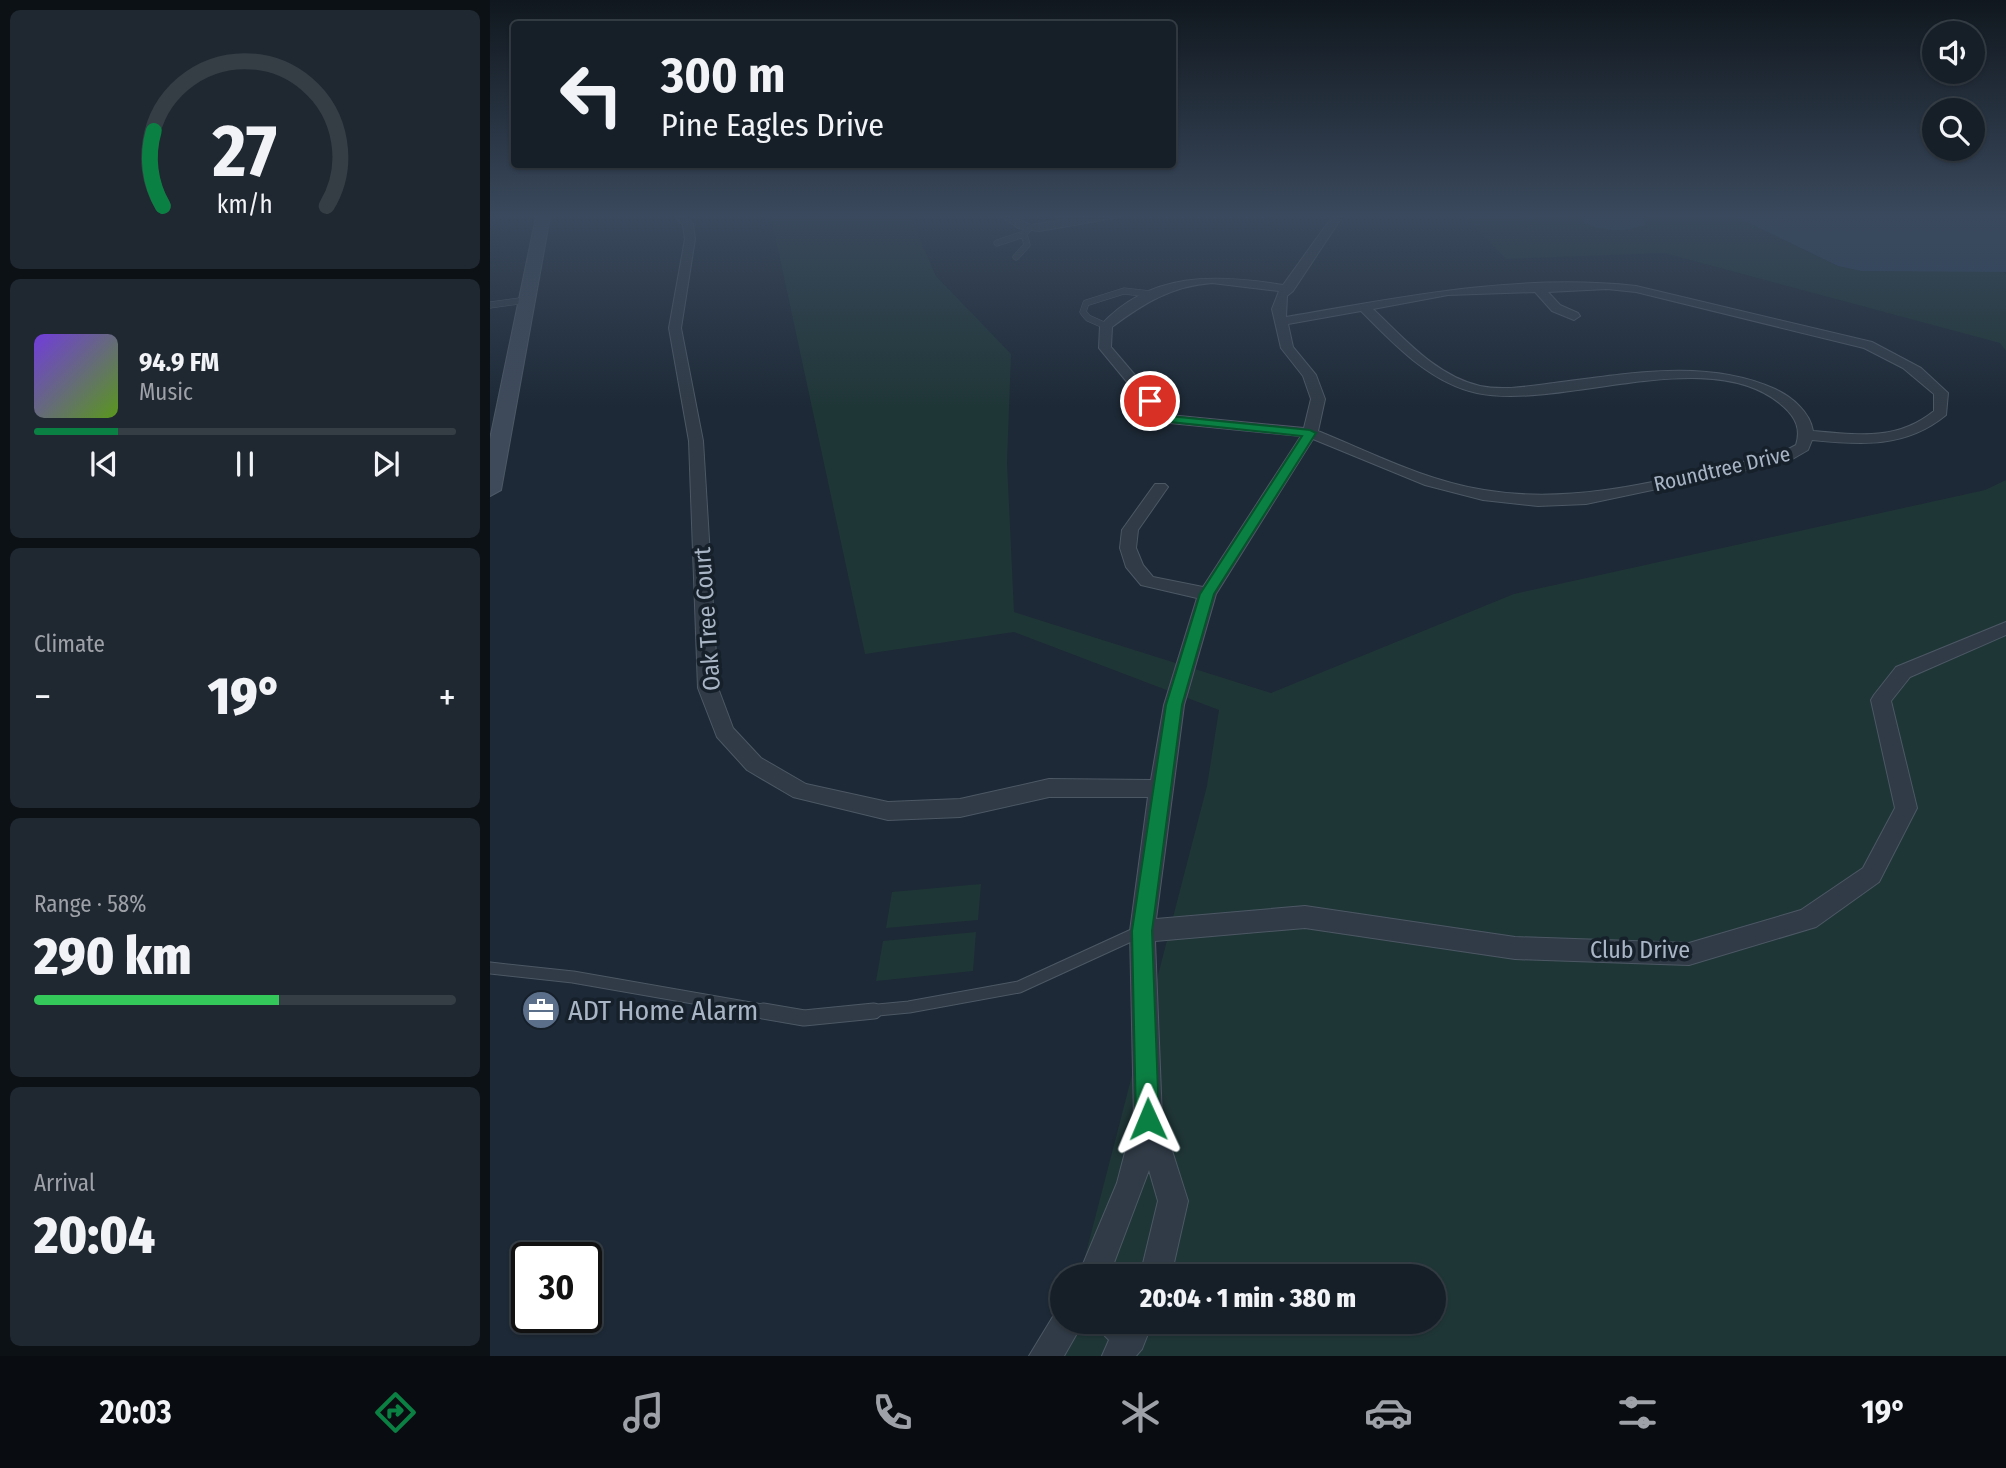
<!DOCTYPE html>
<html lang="en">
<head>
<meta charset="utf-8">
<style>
	:root { --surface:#161f28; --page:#1f2730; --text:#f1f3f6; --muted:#9ea2a8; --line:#353d45; --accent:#0b8043 }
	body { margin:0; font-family:"Fira Sans Condensed",sans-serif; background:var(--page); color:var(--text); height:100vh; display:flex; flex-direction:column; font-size:26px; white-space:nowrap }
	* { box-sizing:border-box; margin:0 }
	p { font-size:23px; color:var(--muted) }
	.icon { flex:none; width:38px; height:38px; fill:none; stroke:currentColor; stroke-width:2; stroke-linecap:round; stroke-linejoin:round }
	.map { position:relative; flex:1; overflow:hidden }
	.sheet { display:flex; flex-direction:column; gap:10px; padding:10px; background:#0c1116; width:490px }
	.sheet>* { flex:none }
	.banner { position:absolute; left:21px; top:21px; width:665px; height:147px; border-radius:7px; box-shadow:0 2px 5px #0004,0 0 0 2px var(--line); background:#161f28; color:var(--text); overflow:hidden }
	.controls { position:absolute; left:1432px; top:21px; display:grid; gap:14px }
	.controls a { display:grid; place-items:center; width:63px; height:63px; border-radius:50%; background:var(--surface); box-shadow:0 2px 5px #0004,0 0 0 2px var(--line); font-size:35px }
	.speed { position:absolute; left:21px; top:1242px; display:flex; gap:14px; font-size:35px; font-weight:700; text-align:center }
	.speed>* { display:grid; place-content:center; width:91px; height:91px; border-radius:50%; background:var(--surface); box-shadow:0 2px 5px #0004,0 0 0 2px var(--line); line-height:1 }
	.speed .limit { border:4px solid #111; border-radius:10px; background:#fff; color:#111 }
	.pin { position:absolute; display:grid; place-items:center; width:60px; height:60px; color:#fff; margin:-30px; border:4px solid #fff; border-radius:50%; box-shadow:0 2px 7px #0007 }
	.me { position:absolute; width:77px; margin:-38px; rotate:359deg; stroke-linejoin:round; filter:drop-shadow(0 0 5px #0008) }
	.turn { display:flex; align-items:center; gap:24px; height:147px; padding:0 35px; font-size:32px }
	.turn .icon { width:91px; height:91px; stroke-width:2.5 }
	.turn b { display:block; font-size:49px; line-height:60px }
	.big { font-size:52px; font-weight:800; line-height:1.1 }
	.sheet .widget { flex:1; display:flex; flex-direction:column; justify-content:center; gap:10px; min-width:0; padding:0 24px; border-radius:10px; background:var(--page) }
	.sheet .dial { align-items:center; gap:0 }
	.dial svg { height:182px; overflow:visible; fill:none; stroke:var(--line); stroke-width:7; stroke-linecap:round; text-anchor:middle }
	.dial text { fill:var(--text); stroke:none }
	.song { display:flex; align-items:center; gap:21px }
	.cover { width:84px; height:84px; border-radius:10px; background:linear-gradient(135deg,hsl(260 70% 55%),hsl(90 70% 35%)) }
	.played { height:7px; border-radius:4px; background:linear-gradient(90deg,var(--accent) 20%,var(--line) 20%) }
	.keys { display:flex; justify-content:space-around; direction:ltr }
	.heat { display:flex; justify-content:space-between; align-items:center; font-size:38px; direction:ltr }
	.charge { height:10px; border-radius:5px; background:linear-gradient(90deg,#34c759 58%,var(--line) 0) }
	.trip { position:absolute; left:560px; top:1264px; width:396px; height:70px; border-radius:35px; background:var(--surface); box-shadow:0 2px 5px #0004,0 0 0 2px var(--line); font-weight:800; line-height:70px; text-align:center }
	.dock { display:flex; height:112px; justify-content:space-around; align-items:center; background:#090c10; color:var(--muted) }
	.dock .icon { width:49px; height:49px }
	.dock .active { color:var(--accent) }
	.dock b { font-size:32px; color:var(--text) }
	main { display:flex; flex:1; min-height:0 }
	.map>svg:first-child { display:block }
	.green { fill:#1f3637 }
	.water { fill:#2c445d }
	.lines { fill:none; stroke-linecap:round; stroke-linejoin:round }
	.lane-far2-casing { stroke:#4d5865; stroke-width:7 }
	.lane-far1-casing { stroke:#4d5865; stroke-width:13 }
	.lane-casing { stroke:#4d5865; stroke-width:17 }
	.street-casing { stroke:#4d5865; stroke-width:2 }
	.secondary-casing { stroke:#4d5865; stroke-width:2 }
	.lane-far2 { stroke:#303b47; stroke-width:6 }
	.lane-far1 { stroke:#303b47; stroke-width:11 }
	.lane { stroke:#303b47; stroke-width:15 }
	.street { fill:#303b47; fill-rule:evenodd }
	.secondary { fill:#3e4a5a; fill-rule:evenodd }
	.route { fill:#0b8043; stroke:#07532c; stroke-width:2 }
	.labels { text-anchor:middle; stroke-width:7; stroke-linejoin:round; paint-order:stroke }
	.far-street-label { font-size:21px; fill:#a9b5c5; stroke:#16202b }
	.street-label { font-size:24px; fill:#a9b5c5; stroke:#16202b }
	.near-poi-label { font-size:28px; fill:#a9b5c5; stroke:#16202b; text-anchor:start }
</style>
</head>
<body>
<main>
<section class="sheet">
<div class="widget dial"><svg viewBox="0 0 100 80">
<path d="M14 69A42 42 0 1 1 86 69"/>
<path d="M14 69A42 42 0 0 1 10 36" stroke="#0b8043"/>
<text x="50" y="56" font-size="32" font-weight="700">27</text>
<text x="50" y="72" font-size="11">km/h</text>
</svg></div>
<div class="widget">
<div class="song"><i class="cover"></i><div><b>94.9 FM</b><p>Music</p></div></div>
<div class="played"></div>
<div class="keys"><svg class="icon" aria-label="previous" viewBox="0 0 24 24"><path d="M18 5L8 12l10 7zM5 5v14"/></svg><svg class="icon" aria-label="pause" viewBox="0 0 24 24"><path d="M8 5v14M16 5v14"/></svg><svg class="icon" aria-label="next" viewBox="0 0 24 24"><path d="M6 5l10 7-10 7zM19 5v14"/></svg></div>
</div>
<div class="widget"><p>Climate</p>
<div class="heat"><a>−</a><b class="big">19°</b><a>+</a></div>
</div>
<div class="widget"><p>Range · 58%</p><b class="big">290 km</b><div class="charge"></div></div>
<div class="widget"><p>Arrival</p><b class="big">20:04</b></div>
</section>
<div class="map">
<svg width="1516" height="1356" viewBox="0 0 1516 1356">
	<rect width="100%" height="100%" fill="#1d2936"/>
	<!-- green -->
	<path class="green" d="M281 217H420L446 276 521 354 517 462 524 612 781 693 1024 594 1495 490 1516 480V1356H569L578 1321H943V1276H590L717 786 729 710 524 632 375 654Z
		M976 217H1247L1348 266 1371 271H1511L1516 274V351L1510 343 1174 253 1016 259Z
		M491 884 488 920 396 928 402 892Z
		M486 932 483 971 386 981 393 941Z"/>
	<!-- water -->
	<path class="water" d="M1089 217H1152L1156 224C1137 233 1103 233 1089 217Z
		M1247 217H1516V272L1371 271 1348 266Z"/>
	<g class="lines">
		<defs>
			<path id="lane-far2" d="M507 243 534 234 540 227
				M526 257 537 245 534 234
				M0 305 37 300
				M616 326 598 318 593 312 596 303 634 291 660 294"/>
			<path id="lane-far1" d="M0 968 83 977 283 1012
				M367 1012 419 1007 529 987 649 932"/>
			<path id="lane" d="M273 1011 314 1018 384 1011"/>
			<path id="street" d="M185 217H196L203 224 205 239 191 328 213 441 228 688 243 728 271 758 316 784 398 802 470 799 559 779 661 780 674 705 707 598 651 585 636 567 630 548 632 530 665 484H675L678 487 648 530 646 548 653 565 663 577 713 587 811 436 670 422 609 348 610 326C660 271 726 274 793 285L842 217H852L803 291 797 296 796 317C911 297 1029 273 1146 286L1382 342 1431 368 1458 393 1456 415C1416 448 1372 445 1322 440L1318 450 1299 461 1096 504 1048 506 993 500 935 485 823 439 726 594 694 705 666 919 815 906 1025 937 1199 943 1311 910 1373 868 1405 808 1381 700 1384 695 1406 667 1516 622V635L1420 677 1401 701 1427 808 1389 882 1326 927 1199 965 1025 959 815 928 665 941 672 1119 698 1201 681 1276H650L668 1201 659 1170 619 1276H588L627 1183 644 1118 640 931 658 797H559L470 817 398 820 303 797 257 770 227 737 208 688 199 441 179 328 195 239 193 225ZM722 283 789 291 782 309 791 348 813 376 821 399 814 428 679 415 621 347 622 327C654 303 682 286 722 283ZM1117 289 1146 292 1374 348 1413 368 1444 394V411C1407 441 1368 435 1323 431 1320 412 1302 397 1285 389 1216 358 1137 374 1064 383 1040 386 1014 391 990 386 946 376 914 338 883 309L958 295 1045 292 1062 311 1084 320 1090 316 1088 313 1070 305 1058 292ZM871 311C904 344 940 383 987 393 1071 411 1223 341 1294 407 1306 418 1311 429 1306 445L1289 454C1193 474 1093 507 994 490 936 481 882 453 828 431L835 399 826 375 803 347 798 324Z
				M513 217H524L540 225 570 221 566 217H630L549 231 528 228Z
				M572 1307V1321H594L574 1356H539L567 1310Z
				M606 1321H663L652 1349 646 1356H612L619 1340 611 1332Z"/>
			<path id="secondary" d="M46 217H60L11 490 0 496V439Z"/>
		</defs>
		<!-- lane-far2 casing -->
		<use href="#lane-far2" class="lane-far2-casing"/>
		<!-- lane-far1 casing -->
		<use href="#lane-far1" class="lane-far1-casing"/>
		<!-- lane casing -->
		<use href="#lane" class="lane-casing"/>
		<!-- street casing -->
		<use href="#street" class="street-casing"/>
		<!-- secondary casing -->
		<use href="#secondary" class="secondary-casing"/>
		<!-- lane-far2 -->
		<use href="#lane-far2" class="lane-far2"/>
		<!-- lane-far1 -->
		<use href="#lane-far1" class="lane-far1"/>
		<!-- lane -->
		<use href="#lane" class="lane"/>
		<!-- street -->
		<use href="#street" class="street"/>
		<!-- secondary -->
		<use href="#secondary" class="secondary"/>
	</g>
	<!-- sky -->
	<linearGradient id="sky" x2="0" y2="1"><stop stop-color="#10171e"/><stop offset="0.53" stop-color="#3a495d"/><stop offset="1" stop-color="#3a495d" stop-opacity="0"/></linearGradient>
	<rect width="1516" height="407" fill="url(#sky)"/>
	<!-- route -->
	<path class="route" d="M660 398 679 416 820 430 826 433 724 594 692 705 662 931 669 1119 666 1127 658 1131 649 1127 646 1119 642 931 676 705 710 594 812 436 671 421 654 401Z"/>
	<!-- icons -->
	<defs>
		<symbol id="office-disc" viewBox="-11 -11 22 22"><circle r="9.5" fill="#5c6f8a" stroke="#16202b"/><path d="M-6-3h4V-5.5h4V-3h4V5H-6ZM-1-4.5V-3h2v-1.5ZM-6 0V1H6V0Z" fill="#fff"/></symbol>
	</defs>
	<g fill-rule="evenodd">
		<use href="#office-disc" x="29" y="988" width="44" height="44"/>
	</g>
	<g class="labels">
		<!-- far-street labels -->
		<g class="far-street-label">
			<text transform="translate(1232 469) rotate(-13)" y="7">Roundtree Drive</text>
		</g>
		<!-- street labels -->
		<g class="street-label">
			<text transform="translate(217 619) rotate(-94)" y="8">Oak Tree Court</text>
			<text x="1150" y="958">Club Drive</text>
		</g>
		<!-- near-poi labels -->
		<g class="near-poi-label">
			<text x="78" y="1020">ADT Home Alarm</text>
		</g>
	</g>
</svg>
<div class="controls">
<a><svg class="icon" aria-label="sound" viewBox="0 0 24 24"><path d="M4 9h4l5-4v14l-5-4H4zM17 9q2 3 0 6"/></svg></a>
<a><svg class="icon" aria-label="search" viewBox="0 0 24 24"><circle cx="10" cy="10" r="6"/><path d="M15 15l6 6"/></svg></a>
</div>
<div class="speed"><div class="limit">30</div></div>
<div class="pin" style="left:660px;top:401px;background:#d93025"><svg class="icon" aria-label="arrive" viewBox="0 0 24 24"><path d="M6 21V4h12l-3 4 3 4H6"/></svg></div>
<svg class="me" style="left:658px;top:1119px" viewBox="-20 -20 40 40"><path d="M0-17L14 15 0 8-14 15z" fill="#0b8043" stroke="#fff" stroke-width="4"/></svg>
<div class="trip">20:04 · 1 min · 380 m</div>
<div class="banner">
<div class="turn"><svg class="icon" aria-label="left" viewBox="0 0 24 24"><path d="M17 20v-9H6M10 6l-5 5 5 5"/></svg><div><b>300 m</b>Pine Eagles Drive</div></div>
</div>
</div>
</main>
<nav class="dock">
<b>20:03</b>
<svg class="icon active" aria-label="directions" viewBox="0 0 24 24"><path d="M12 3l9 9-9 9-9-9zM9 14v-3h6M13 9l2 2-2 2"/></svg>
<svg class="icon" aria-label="music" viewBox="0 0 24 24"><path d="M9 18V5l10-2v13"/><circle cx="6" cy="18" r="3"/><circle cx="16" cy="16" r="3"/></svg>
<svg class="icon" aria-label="phone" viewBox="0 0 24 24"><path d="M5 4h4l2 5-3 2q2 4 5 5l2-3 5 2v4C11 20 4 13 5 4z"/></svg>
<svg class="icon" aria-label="climate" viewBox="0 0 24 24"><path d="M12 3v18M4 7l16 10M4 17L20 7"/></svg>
<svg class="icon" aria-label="car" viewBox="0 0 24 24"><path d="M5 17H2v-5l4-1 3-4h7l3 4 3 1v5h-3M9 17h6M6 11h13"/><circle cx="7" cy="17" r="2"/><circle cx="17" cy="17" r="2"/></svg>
<svg class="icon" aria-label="filters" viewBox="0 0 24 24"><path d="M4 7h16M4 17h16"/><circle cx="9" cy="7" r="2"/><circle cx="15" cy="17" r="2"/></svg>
<b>19°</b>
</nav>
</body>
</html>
